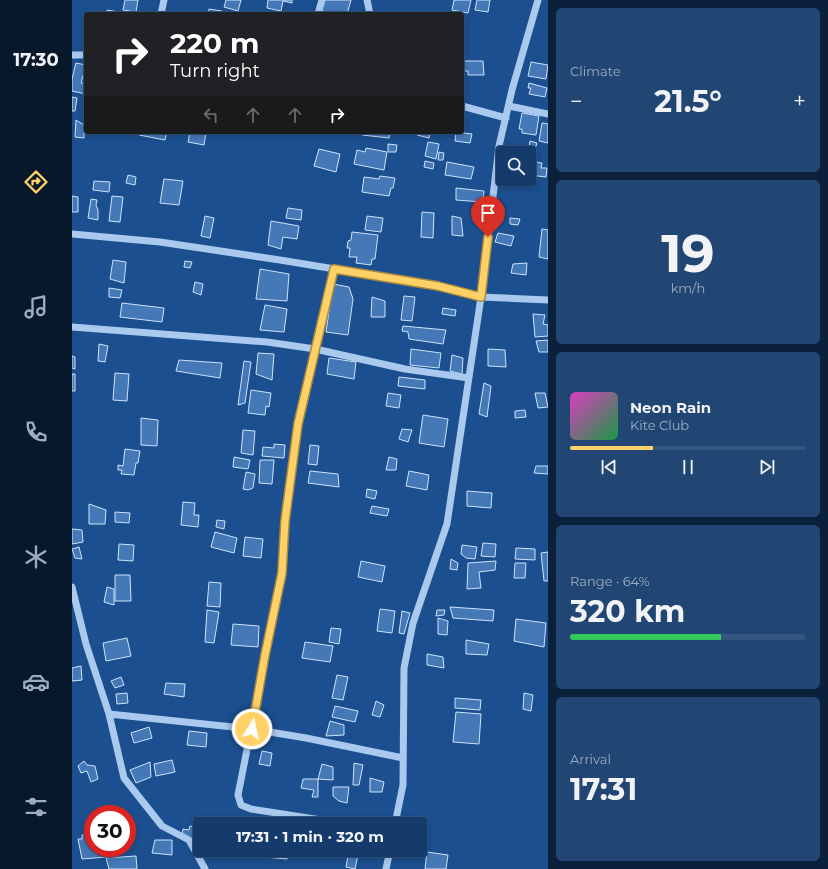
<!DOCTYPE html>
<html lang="en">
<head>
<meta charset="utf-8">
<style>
	:root { --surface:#143b6b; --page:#214673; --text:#f1f3f6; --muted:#9dadc1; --line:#33557e; --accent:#ffd166 }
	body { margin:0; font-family:Montserrat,sans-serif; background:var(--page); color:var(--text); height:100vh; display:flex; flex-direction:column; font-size:15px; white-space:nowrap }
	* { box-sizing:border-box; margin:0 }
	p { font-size:13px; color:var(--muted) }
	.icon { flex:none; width:22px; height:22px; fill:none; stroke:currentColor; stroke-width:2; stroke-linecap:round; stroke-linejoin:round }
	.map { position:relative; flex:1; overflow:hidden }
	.details { display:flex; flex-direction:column; gap:8px; padding:8px; background:#0b203b; width:280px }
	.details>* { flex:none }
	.guide { position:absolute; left:12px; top:12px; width:380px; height:122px; border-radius:4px; box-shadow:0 2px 6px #0003,0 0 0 1px var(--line); background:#202124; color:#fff; overflow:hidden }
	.buttons { position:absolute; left:424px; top:146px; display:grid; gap:8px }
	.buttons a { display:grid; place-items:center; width:40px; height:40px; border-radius:4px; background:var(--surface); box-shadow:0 2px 6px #0003,0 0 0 1px var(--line); font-size:20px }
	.speed { position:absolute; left:12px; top:805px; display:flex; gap:8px; font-size:20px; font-weight:700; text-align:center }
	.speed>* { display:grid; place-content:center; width:52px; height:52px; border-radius:50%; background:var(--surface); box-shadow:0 2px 6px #0003,0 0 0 1px var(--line); line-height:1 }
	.speed .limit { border:6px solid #d22; background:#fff; color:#111 }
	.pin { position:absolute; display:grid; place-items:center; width:34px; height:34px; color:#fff; margin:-41px -17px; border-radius:50% 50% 50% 0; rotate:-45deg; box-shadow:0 0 4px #0007 }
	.pin .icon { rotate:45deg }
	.me { position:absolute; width:44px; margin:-22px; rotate:10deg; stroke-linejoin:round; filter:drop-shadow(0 0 3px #0008) }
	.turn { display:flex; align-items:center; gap:14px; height:84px; padding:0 20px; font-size:18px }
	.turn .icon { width:52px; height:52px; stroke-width:2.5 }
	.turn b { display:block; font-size:28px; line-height:34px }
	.lanes { display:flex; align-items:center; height:38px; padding:0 20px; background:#0003; justify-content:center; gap:20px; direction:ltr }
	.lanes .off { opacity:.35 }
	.big { font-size:30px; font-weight:700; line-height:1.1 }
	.details .card { flex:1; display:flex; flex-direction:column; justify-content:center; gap:6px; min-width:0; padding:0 14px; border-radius:6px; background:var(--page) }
	.details .dial { align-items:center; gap:0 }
	.dial b { font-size:52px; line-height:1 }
	.song { display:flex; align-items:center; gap:12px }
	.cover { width:48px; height:48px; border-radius:6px; background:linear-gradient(135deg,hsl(310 70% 55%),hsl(140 70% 35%)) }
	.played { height:4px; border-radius:2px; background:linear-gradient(90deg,var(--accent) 35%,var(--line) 35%) }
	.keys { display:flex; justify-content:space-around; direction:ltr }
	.heat { display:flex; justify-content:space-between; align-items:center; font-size:22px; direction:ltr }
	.charge { height:6px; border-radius:3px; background:linear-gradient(90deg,#34c759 64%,var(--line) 0) }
	.trip { position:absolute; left:121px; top:817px; width:234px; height:40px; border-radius:4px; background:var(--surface); box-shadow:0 2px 6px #0003,0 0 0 1px var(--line); font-weight:700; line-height:40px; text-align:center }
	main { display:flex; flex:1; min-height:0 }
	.dock { display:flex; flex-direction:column; width:72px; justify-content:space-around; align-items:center; background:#08182b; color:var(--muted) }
	.dock .icon { width:28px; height:28px }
	.dock .on { color:var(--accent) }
	.dock b { font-size:18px; color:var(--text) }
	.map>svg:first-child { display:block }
	.building { fill:#4478b7; stroke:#cfe3fa }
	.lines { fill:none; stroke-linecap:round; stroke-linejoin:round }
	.minor { stroke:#a9c9ee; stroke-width:7 }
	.route-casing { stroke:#a68842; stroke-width:10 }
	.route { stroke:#ffd166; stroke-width:7 }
</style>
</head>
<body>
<main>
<nav class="dock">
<b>17:30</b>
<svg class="icon on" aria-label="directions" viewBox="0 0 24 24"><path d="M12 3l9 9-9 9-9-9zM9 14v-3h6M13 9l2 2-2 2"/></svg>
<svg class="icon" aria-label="music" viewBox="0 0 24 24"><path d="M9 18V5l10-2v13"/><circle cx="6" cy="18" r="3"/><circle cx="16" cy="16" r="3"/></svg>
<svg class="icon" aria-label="phone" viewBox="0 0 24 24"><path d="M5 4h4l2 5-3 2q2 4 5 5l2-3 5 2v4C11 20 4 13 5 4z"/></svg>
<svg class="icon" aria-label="climate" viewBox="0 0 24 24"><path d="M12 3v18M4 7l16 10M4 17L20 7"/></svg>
<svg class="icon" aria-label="car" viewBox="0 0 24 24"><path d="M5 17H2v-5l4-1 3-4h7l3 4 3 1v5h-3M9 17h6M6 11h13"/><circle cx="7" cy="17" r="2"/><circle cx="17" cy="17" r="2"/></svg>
<svg class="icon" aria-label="filters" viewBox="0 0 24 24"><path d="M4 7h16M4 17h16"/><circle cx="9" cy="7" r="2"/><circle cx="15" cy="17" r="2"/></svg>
</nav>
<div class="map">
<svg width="476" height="869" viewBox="0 0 476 869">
	<rect width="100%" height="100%" fill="#1b4f8f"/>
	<!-- building -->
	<path class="building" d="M53 0H66L64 12 51 10Z
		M154 0H169L166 11 152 7Z
		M196 0H220V3L211 1 209 11 195 8Z
		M248 0H279L275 14H261L246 10Z
		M382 0H399L396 13 380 10Z
		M405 0H418L416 12 403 10Z
		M137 9 150 11V14H136Z
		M35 10 47 12 46 14H35Z
		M390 61H411L412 75H396V71H390Z
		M459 62 476 65 474 79 456 76Z
		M4 63 14 65 9 83 14 84V94L0 91V79Z
		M457 83 475 88 473 97 457 94 459 88H456Z
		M0 97 5 98 3 111H0Z
		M450 113 467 116 464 135 450 133V129H447Z
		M4 120 12 125V138L3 137Z
		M470 123 476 124V143L467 141Z
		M68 132H95L93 140 67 135Z
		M118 132 134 133 132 145 116 142Z
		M290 132H318L317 138 290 135Z
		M346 132H358L357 138 345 135Z
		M384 132 400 134 398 143 383 141Z
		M458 141 465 143 463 149 457 147Z
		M356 142 367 144 364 159 353 156Z
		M316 144 325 145 324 152H316Z
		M294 148 315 152 312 170 282 164 285 150 293 152Z
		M247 149 268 154 264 172 242 166Z
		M431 150 438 151 437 153H431V155H430Z
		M367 152 372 153 371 160H366Z
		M353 161 362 163 361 169 352 167Z
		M457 161 470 163 469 168H475L474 177 457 175Z
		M375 162 402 167 399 179 373 175Z
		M56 175 64 177 63 185 54 183Z
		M308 176 323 178 321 188H319L317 196 290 192 292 177 307 179Z
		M92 179 111 181 107 205 88 203Z
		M22 181 38 182 37 192 21 190Z
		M384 188 412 191 411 202 384 200Z
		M0 196 6 197V212H0Z
		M40 196 51 197 48 222 37 221Z
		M19 199 25 200 24 205 26 210V220L16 218Z
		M216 208 230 210 229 220 214 218Z
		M350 212 362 213 361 238 349 237Z
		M133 216 142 218 138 238 129 236Z
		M295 216 311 218 309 232 293 230Z
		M380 216 389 218 391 236 380 235Z
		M438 218 448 219 446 225 438 224Z
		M199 221 227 226 225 239 211 237 209 249 196 245Z
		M470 229 476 230V259L467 257Z
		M280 232 306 235 303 259H300L299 265 284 263 285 257H277L278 248H275L276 241 279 240Z
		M426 233 442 236 439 246 423 242Z
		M41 260 54 262 52 283 38 279Z
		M113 261 120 262 118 268 112 267Z
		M455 263 454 275 439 273 441 264Z
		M188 269 217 274 215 301 184 299Z
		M123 282 131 284 129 295 121 292Z
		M261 284 277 287 281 299 276 335 254 332Z
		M37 288 50 290 48 298 37 297Z
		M332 296 343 297 340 321 329 320Z
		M300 297 313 301V317H299Z
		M50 303 92 308 90 322 48 317Z
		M193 305 215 309 212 332 188 330Z
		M371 308 384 310 383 316 370 314Z
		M461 314 473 315 471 324 476 325V336L463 337Z
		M331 326 374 330 371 344 337 339 336 332 330 331Z
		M476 340V352H467L464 341Z
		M27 344 36 346 33 362 26 361Z
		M339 349 369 353 367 368 338 365Z
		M416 349 433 350 434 367 416 366Z
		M186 353 202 354 200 380 184 374Z
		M380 355 391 358 390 374 378 371Z
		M0 356 3 357V369L0 368Z
		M257 358 284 362 282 379 255 374Z
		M107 360 150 363 148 378 104 371Z
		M172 361 179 362 173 403 166 405Z
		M43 373 57 374 55 401 41 400Z
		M0 374H3V391H0Z
		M327 377 353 380V389L326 386Z
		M412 383 419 386 415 417 407 414Z
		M179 390 199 393 197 407 194 406 193 415 176 413Z
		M316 393 329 395 327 408 314 406Z
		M463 393H473L476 407 466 408Z
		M453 410 454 417 443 418V411Z
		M351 415 376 419 372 447 347 443Z
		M69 418 86 420 85 446 69 445Z
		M330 429 340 430 336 442 327 439Z
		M171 430 183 431 181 455 169 453Z
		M202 444 213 445 212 458 190 456 191 447 202 448Z
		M238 445 247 446 245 465 236 464Z
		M53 449 68 451 66 463H64L62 475 49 474 50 470H46V465L51 466Z
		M162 457 178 460 176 469 161 467Z
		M317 457 325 459 324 470H314Z
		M188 460H202L200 484 187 483Z
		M464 466H476V474L462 473Z
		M238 471 266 474 267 487 236 483Z
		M337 471 357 475 355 490 334 486Z
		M174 472 183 474 181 488 176 490 171 489Z
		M295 489 305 491 303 499 294 497Z
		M395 491 420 493 419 508 395 506Z
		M111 502 123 503 122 515H127L126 527 109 525Z
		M17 504 34 510 33 524H17Z
		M300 506 317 509 315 516 298 513Z
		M43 512 58 513 57 523 43 522Z
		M145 520 153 521 152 529 144 527Z
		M0 529 10 530 11 542 0 544Z
		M143 532 165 538 162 553 139 547Z
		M173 537 191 539 189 558 171 556Z
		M411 543 424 544 423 557 409 556Z
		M47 544 62 545 61 561 46 560Z
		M390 545 405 547 403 559 394 558 389 554Z
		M7 547 10 559 3 558 0 549Z
		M444 548 463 549V560L443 559Z
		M476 552V581H472L469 553Z
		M379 559 386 563 385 570 378 569Z
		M289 561 313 566 310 582 286 577Z
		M424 561 423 570 407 572 409 588 395 589 396 563Z
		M443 563H454L453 578H442Z
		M43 575H58L59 601H43Z
		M137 582 149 583 148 607 135 606Z
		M35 587 42 589V605L32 602Z
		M378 607 422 610 421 621 381 618Z
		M308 609 323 611 320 633 305 631Z
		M135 610 147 612 142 643 133 642Z
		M365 610H373L372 615 364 616Z
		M330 611 338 613 332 634 327 633Z
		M366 618 376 621 375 635 366 634Z
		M444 619 474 623 472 647 442 641Z
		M161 624 187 626 186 647 159 645Z
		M259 628 269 629 267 644 257 642Z
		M55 638 59 656 34 661 31 643Z
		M394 640 417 644 415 655 394 654Z
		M233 642 261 646 258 662 230 658Z
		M355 654 371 657 372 668 355 665Z
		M9 666 10 680 0 681V668Z
		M265 675 276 677 271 700 260 698Z
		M49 677 52 685 43 688 39 681Z
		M94 683 113 684 112 697 92 694Z
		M55 693 56 703 45 704 44 694Z
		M452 693 461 695 459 711 451 709Z
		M383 698 409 700 408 710 383 708Z
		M304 701 312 705 308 717 300 715Z
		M263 706 286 711 283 722 260 717Z
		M384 712 409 714 407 744 381 742Z
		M258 721 272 725V735L254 736Z
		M77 727 80 738 62 743 59 733Z
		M117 731 135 733 134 747 115 745Z
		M190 751 200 753 198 766 187 764Z
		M100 760 103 772 84 776 82 764Z
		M12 761 15 765 23 766 26 779 19 782 15 771 9 773 6 766Z
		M78 762 79 777 64 783 58 770Z
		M282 763 291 765 287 785H281Z
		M250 764 261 767V780L246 779Z
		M298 778 312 782 310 792H298Z
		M231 779H246V797H240L242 790 229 788Z
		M261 787H277L275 803 267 801 261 796Z
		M118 826 128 827V842L117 840 110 835 111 829 117 830Z
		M20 832 21 848H34L35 857 10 859 6 839H10V835Z
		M83 840H100V855L80 853Z
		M165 850H187L186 857 164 854Z
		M193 850H216L215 859 192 857Z
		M274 850H287L283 869 274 867 277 850Z
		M355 852 376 855 374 869H353Z
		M64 856 65 869H37L34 858Z"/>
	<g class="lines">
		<!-- minor -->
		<path class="minor" d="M295 0 298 14
			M89 14 92 0
			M246 14 250 0
			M0 55H14
			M390 106 434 118
			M437 106 476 114
			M0 234 88 242 208 260 366 286 409 297 476 300
			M262 269 226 424 213 521 210 573 166 795 169 805 179 809 275 824
			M0 327 195 342 243 349 333 369 397 378
			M0 587 14 644 37 714 52 778 90 826 117 840 133 869
			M37 714 180 729 234 738 331 758
			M323 824 331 785 332 668 341 623 375 524 409 297 427 146 440 90 466 0
			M314 869 318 850"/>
	</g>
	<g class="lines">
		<defs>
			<path id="route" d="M180 729 193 655 210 573 213 521 226 424 262 269 366 286 409 297 416 237"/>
		</defs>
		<!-- route casing -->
		<use href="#route" class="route-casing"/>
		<!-- route -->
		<use href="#route" class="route"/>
	</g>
</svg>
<div class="buttons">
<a><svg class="icon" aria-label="search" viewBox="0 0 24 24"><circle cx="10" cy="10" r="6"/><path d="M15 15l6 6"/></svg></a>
</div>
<div class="speed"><div class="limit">30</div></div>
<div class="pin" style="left:416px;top:237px;background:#d93025"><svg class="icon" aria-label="arrive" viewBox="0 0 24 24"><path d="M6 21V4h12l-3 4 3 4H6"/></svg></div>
<svg class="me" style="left:180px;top:729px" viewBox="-20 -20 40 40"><circle r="17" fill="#ffd166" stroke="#fff" stroke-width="3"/><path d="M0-11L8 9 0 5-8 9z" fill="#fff"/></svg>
<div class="trip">17:31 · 1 min · 320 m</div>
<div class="guide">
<div class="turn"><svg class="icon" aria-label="right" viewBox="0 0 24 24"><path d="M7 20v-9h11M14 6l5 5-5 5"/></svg><div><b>220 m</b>Turn right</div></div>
<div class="lanes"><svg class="icon off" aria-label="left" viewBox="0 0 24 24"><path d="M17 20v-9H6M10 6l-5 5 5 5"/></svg><svg class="icon off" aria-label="ahead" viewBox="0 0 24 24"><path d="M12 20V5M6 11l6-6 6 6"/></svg><svg class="icon off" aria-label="ahead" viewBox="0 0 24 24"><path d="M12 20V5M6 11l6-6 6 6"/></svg><svg class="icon" aria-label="right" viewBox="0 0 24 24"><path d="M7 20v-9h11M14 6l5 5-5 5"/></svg></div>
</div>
</div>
<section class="details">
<div class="card"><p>Climate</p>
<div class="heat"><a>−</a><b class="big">21.5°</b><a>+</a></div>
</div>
<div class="card dial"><b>19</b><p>km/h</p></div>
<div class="card">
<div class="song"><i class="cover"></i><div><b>Neon Rain</b><p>Kite Club</p></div></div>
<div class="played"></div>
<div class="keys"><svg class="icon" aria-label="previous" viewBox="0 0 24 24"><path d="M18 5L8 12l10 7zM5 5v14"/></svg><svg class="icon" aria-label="pause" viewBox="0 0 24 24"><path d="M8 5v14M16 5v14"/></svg><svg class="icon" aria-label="next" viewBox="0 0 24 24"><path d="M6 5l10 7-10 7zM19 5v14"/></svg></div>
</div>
<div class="card"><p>Range · 64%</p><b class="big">320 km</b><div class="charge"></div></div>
<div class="card"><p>Arrival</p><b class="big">17:31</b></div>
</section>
</main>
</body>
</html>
